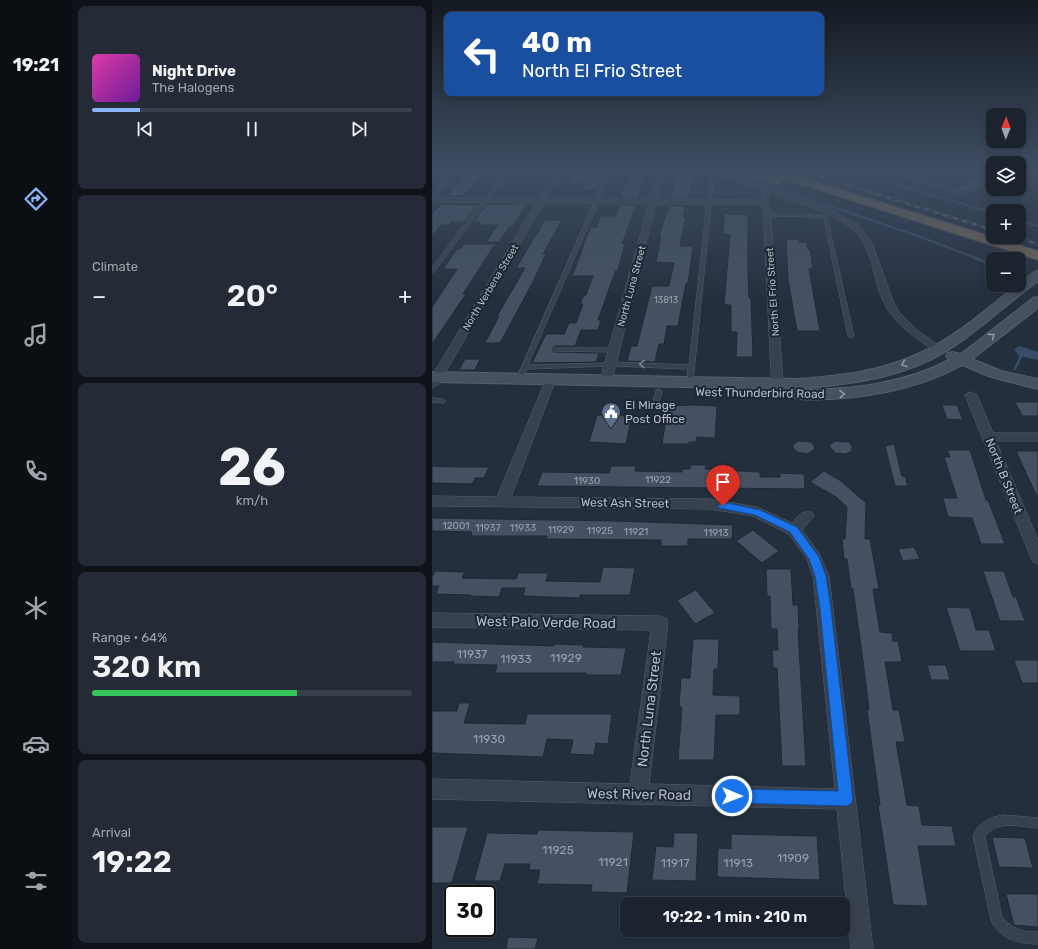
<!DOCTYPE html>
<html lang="en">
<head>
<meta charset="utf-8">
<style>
	:root { --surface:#1b232e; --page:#242b36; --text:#f1f3f6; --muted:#a0a4aa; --line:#39404a; --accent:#8ab4f8 }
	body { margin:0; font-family:Rubik,sans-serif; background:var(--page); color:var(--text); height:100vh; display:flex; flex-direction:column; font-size:15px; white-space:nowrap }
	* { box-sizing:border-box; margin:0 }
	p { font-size:13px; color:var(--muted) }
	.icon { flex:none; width:22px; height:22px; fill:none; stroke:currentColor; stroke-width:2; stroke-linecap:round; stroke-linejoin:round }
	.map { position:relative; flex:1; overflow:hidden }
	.drawer { display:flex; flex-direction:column; gap:6px; padding:6px; background:#0f1319; width:360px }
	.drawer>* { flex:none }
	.hud { position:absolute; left:12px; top:12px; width:380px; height:84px; border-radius:8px; box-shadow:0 2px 10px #0003,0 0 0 1px var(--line); background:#1a4fa0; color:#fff; overflow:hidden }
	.needle { width:26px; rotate:1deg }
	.controls { position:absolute; left:554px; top:108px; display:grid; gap:8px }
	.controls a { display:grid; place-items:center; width:40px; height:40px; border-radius:8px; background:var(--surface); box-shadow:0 2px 10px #0003,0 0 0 1px var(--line); font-size:20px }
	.speed { position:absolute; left:12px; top:885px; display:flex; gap:8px; font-size:20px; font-weight:700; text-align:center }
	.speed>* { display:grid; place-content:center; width:52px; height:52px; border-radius:50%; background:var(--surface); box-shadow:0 2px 10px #0003,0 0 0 1px var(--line); line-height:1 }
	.speed .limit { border:2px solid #111; border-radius:6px; background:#fff; color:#111 }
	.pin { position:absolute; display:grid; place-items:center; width:34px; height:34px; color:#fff; margin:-41px -17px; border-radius:50% 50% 50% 0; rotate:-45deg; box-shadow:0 0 4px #0007 }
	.pin .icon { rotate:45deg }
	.me { position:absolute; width:44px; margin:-22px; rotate:91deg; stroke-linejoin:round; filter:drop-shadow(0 0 3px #0008) }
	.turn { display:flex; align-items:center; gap:14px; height:84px; padding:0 12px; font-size:18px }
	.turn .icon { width:52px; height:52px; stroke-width:2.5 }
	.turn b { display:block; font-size:28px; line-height:34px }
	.big { font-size:30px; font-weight:600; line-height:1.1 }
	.drawer .tile { flex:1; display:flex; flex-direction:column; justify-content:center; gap:6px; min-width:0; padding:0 14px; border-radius:8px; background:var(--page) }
	.drawer .dial { align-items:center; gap:0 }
	.dial b { font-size:52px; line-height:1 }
	.song { display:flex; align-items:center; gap:12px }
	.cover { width:48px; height:48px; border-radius:6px; background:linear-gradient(135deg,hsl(320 70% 55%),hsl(280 70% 35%)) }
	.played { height:4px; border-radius:2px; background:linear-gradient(90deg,var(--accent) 15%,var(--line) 15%) }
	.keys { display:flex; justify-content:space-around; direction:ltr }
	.heat { display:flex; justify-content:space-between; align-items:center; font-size:22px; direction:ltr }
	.charge { height:6px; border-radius:3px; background:linear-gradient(90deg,#34c759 64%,var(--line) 0) }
	.trip { position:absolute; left:188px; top:897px; width:230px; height:40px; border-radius:8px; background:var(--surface); box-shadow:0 2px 10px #0003,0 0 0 1px var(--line); font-weight:600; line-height:40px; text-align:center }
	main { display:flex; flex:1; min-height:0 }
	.tabs { display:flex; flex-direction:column; width:72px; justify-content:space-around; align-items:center; background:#0b0e12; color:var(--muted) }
	.tabs .icon { width:28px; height:28px }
	.tabs .active { color:var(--accent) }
	.tabs b { font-size:18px; color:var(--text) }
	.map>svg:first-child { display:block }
	.water { fill:#394c67 }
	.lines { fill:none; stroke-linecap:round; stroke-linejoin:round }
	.stream-far1 { stroke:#394c67; stroke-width:2 }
	.stream { stroke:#394c67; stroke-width:2.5 }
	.building { fill:#455162; stroke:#1f2835 }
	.lane-casing { stroke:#565f6c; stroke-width:1 }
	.street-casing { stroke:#565f6c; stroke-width:1 }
	.secondary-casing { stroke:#565f6c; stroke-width:2 }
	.highway-casing { stroke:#434c59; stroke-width:2 }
	.lane { fill:#38414e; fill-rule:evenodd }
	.street { fill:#38414e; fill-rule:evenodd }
	.secondary { fill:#465061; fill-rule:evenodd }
	.highway { fill:#746855; fill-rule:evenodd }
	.rail-casing { stroke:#5a6575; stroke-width:2.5 }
	.rail { stroke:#1d2633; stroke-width:1.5; stroke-dasharray:5; stroke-linecap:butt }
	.oneway { stroke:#8e96a5 }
	.oneway2 { stroke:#7c8592 }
	.route { fill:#1a73e8; stroke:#114b97 }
	.labels { text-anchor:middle; stroke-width:4; stroke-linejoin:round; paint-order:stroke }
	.far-number-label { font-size:9px; fill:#98a1af }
	.far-street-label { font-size:10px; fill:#b4bcc9; stroke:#1d2633 }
	.number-label { font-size:10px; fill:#98a1af }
	.street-label { font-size:12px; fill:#b4bcc9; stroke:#1d2633 }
	.poi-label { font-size:12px; fill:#b4bcc9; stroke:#1d2633; text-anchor:start }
	.near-number-label { font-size:12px; fill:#98a1af }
	.near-street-label { font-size:14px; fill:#b4bcc9; stroke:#1d2633 }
</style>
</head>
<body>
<main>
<nav class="tabs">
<b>19:21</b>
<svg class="icon active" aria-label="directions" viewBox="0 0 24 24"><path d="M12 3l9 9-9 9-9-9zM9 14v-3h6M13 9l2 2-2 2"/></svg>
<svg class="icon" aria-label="music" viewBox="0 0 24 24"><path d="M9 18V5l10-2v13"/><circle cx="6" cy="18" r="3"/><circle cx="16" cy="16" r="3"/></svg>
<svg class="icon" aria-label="phone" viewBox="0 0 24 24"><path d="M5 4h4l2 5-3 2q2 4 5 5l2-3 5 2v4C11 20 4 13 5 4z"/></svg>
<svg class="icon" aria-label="climate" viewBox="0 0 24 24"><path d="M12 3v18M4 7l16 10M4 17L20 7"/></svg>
<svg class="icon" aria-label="car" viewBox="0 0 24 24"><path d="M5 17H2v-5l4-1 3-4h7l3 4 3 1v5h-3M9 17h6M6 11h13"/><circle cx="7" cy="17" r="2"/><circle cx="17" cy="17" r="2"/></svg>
<svg class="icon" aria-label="filters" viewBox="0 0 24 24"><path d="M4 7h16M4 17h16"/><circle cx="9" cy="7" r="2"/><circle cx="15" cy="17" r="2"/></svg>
</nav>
<section class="drawer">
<div class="tile">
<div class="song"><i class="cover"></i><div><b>Night Drive</b><p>The Halogens</p></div></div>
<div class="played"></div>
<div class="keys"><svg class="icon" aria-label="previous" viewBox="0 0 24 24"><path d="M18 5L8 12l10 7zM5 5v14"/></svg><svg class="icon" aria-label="pause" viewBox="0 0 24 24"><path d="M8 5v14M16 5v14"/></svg><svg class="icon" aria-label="next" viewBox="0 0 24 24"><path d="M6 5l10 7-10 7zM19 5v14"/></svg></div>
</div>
<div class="tile"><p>Climate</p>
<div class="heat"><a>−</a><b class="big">20°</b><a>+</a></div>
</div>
<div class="tile dial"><b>26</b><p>km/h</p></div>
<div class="tile"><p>Range · 64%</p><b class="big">320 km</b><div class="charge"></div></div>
<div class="tile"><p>Arrival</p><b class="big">19:22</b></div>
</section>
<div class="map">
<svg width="606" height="949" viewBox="0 0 606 949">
	<rect width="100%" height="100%" fill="#242f3e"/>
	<!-- water -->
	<path class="water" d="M588 346 606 352V360L587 356 582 349Z"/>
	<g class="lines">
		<!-- stream-far1 -->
		<path class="stream-far1" d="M288 169 486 236 544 258
			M412 169 561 213
			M587 220 606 226"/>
		<!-- stream -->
		<path class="stream" d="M541 257 561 265
			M583 369 590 354"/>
	</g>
	<!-- building -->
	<path class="building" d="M143 169H173L165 190H151L155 183H136Z
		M559 171 561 180 537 192 524 188Z
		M36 173H51L31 196H15Z
		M200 174H213L205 198H191V196H188L192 184H196Z
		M245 174H261L257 196 255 198H239Z
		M9 204H25L24 205H46L33 222H20L17 225H9L0 236V214Z
		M55 204H95L81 226H78L67 242H54L66 225H46L48 222H41Z
		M188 204 204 206 190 244H193L186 270H184L166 320H169L166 330H149L143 346H123L120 349 121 352 167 353 164 362 100 363 114 334H132L137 323H144L151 304H148L152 295H154L161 276H140L148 256 152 244H151L159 227 164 228 168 216H184Z
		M237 206H253L251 217H254L248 246H261L256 283H254L246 326H235L232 344H227L223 362 195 361 199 346H205L220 286H237L242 263 224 262 229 236H227Z
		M292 214 316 215V275L317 298H319L321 357H304L305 332H299V305H292L298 234H291Z
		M113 220H130L111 254H114L100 284 68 343H53L67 316H65L93 268H84Z
		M354 239H367L368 242H375L376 249H378L381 269H377L388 331H365L356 280Z
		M32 244H63L31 294H34L0 344V307L25 269H11L25 249H28Z
		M33 359H48L43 370H27Z
		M583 402H606V416H590Z
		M262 405 285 406 283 438 265 437 264 442H257V444H230L236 406Z
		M510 405H525L531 420 515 419Z
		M165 415 200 416 194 444 157 442Z
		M366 441 379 442 383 447 382 450 375 454 365 452 360 446Z
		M403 441 417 442 420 446V451L413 454 403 453 397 446Z
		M462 444 470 476H473L476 486H463L453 446Z
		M515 450H538L554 500H556L573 544H549L540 518 516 517 511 498H525L512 457H518Z
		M584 451H606V499Z
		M258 465H274L273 469 328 472V477H348V473L372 474 373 489 105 486 110 472 177 473 179 466H204L203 471 250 472V469H258Z
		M0 466 24 467H57L52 478H43L40 484 0 483Z
		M392 471 409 481 434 503 433 539H438L447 589H441L448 632 460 633 461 641H466L470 662H453L461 710H467L473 742H464L475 805 487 806 490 825 520 826 524 846H486L496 906 461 905 446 805H448L435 710H437L432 668 421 589H419L415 559H412L410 539H413L415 507 404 497 378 482Z
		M0 518 183 521 301 525 300 539H256V546H229V540L114 539 115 536H39L40 532 0 531Z
		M321 530 347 551 330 563 304 541Z
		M482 547 488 559 471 561 466 549Z
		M171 567 203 568 198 595H148V598L91 596 93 588H70L67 597 38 596 39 595 4 594 7 586H0V577L3 571 33 572 30 578 84 579 86 573H116L114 581 168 582Z
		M334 569H359L361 605H366L367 630H366L374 766H350L345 668H341L340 650H346L345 629H339L338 596H335Z
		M551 571H572L581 597H584L593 621H568Z
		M264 590 283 613 263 624 245 600Z
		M514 607 538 608 544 630H557L564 651H528Z
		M261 639H287L286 669H282L281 695 308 696V715H284L282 760H246L250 707H247L249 678H258Z
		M0 642 122 646V644L152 645 151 647 194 648 189 675H154V673H63L65 665 21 664 22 662H0Z
		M582 660H606V683H590Z
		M495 665H514L518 680H499Z
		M27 703H38L32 723 93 724 95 714H180L176 744 164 743 162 755 138 754 141 740 115 739 111 757 0 753V711H25Z
		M0 827H36L20 883H0Z
		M106 830 202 832 195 893 159 892 160 885 105 884 108 870H97L98 864H73L68 881H42L55 833 105 834Z
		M242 833H266L264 881 220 880 224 846 241 847Z
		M299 834 385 836 388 880 285 877 286 848 299 849Z
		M560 837 593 838 601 868 567 867Z
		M574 894H606V927L582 925Z
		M76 937 106 938 103 949H74Z"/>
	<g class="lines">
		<defs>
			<path id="lane" d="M75 169H79L2 272H0V268Z
				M177 169H181L96 365 177 363 179 362 257 365 278 176 285 172 286 174 282 176 261 381 258 383 255 381 256 369 180 366 95 369 90 379H86L85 378Z
				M335 214 390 215 395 217 422 336 421 337H417L416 336 392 219 389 217 334 216 333 215Z
				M123 348H182L185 350 182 352 121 351V349Z
				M227 389 230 391 226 406 223 408 221 407 220 406 224 391Z
				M0 398 11 399 14 401 11 403 0 402Z
				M572 815 606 818V828C589 827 563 819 553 837L570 917C581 930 590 932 606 932V944C587 944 567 939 559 920L541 836C547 822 558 817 572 815Z"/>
			<path id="street" d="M22 169H29L3 198H107L125 169H131L114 199H218L227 169H233L226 199 331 200 330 194 333 192 270 169H279L396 208 425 224 440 243 461 301 467 312 485 330 512 349 507 352 503 351C483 338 462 324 451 301 441 278 440 243 418 227 395 210 364 203 337 193L352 394 346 397 342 396 340 394 331 204H224L180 380 174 383 170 382 168 380 217 203H112L6 385 0 388V376L104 203 0 202V193Z
				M443 169H453L532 192 526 193Z
				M119 376 124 379 79 497 278 499 325 507 360 523C366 516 370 510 380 512L382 516 370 530 387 553 397 576 441 949H419L405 809 0 799V779L198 784 219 630 0 627V613L228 616 234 618 236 623 217 784 403 789 381 576 375 559 357 534 321 516 278 509 0 506V496L65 497 114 379Z
				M539 392 545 395 561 433H606V441H564L606 540V564L601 562 599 558 533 395Z"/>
			<path id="secondary" d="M606 271V281C570 307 538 340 498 360 457 380 409 385 364 389L0 382V372L364 379C406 376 447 372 486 354 529 335 565 299 602 272Z
				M606 297V308L540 359 569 371 606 379V389L559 377 530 365C490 387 446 396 400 399 388 399 375 401 363 398L361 395 363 392 369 390C421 389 471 384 517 360L514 356 516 353 521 352 528 354 533 351 601 298Z"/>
			<path id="highway" d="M301 169H318L348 179 350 181 344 184 303 171Z
				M325 169H342L606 251V260L327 171Z"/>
		</defs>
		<!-- lane casing -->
		<use href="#lane" class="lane-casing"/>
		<!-- street casing -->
		<use href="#street" class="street-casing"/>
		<!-- secondary casing -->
		<use href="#secondary" class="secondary-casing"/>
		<!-- highway casing -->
		<use href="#highway" class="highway-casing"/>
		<!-- lane -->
		<use href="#lane" class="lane"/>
		<!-- street -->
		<use href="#street" class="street"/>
		<!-- secondary -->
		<use href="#secondary" class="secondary"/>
		<!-- highway -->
		<use href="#highway" class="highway"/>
		<defs>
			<path id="rail" d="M363 169 561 230
				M583 237 606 244"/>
		</defs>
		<!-- rail casing -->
		<use href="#rail" class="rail-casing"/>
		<!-- rail -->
		<use href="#rail" class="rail"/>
	</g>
	<!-- one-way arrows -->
	<defs><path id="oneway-chevron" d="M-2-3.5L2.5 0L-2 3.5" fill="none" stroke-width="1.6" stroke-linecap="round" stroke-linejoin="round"/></defs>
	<g class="oneway">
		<use href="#oneway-chevron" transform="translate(560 336) rotate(-37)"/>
		<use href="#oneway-chevron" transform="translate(472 364) rotate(159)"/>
		<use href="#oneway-chevron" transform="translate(410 394) rotate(-4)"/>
	</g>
	<use class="oneway2" href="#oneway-chevron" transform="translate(210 364) rotate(-179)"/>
	<!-- sky -->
	<linearGradient id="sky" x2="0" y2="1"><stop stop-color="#141a22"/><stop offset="0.56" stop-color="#3f4d63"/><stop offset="1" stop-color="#3f4d63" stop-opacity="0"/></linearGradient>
	<rect width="606" height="302" fill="url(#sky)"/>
	<!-- route -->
	<path class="route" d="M291 502 328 510 365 527 387 557 394 576 399 609 421 799 419 804 414 806 300 803 296 801 293 796 296 791 300 789 406 791 388 609 383 576 377 559 358 532 323 515 287 508 286 506Z"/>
	<!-- icons -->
	<defs>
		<symbol id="civic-pin" viewBox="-11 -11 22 30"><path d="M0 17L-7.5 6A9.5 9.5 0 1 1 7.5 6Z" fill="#5c6f8a" stroke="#1d2633"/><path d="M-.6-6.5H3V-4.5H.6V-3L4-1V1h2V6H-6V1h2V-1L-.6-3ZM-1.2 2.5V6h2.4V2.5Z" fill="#fff"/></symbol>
	</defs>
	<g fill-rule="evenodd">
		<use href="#civic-pin" x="168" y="401" width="22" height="30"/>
	</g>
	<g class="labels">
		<!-- far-number labels -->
		<g class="far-number-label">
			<text x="234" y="303">13813</text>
		</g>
		<!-- far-street labels -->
		<g class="far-street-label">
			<text transform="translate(199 286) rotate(-75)" y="4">North Luna Street</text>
			<text transform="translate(58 287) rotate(-59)" y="4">North Verbena Street</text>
			<text transform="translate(340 292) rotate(-94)" y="4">North El Frio Street</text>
		</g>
		<!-- number labels -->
		<g class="number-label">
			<text x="226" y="483">11922</text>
			<text x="155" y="484">11930</text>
			<text x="24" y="529">12001</text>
			<text x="56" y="531">11937</text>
			<text x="91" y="531">11933</text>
			<text x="129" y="533">11929</text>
			<text x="168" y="534">11925</text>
			<text x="204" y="535">11921</text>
			<text x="284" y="536">11913</text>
		</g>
		<!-- street labels -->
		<g class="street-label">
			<text transform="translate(328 393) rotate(1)" y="4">West Thunderbird Road</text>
			<text transform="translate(572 476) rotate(68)" y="4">North B Street</text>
			<text transform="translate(193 503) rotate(1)" y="4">West Ash Street</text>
		</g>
		<!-- poi labels -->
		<g class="poi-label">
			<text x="193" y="409">El Mirage<tspan x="193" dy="14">Post Office</tspan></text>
		</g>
		<!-- near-number labels -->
		<g class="near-number-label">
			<text x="40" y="658">11937</text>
			<text x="134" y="662">11929</text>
			<text x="84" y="663">11933</text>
			<text x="57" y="743">11930</text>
			<text x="126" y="854">11925</text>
			<text x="361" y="862">11909</text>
			<text x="181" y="866">11921</text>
			<text x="243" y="867">11917</text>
			<text x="306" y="867">11913</text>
		</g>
		<!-- near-street labels -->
		<g class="near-street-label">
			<text transform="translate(114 622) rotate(1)" y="5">West Palo Verde Road</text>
			<text transform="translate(217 709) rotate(-83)" y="5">North Luna Street</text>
			<text transform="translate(207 794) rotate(1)" y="5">West River Road</text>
		</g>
	</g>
</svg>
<div class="controls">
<a><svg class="needle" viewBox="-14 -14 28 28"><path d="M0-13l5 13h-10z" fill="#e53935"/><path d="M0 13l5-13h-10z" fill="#a0a4aa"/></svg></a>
<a><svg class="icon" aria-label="layers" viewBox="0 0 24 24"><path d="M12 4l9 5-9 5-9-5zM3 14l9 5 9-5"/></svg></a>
<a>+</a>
<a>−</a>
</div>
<div class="speed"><div class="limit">30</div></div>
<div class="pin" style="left:291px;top:506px;background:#d93025"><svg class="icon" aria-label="arrive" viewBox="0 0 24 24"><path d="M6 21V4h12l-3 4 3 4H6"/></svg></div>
<svg class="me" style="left:300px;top:796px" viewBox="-20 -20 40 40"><circle r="17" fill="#1a73e8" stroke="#fff" stroke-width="3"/><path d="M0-11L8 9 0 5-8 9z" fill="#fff"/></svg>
<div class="trip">19:22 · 1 min · 210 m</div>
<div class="hud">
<div class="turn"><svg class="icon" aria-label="left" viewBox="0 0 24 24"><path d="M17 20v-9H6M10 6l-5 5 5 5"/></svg><div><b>40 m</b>North El Frio Street</div></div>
</div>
</div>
</main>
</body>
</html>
